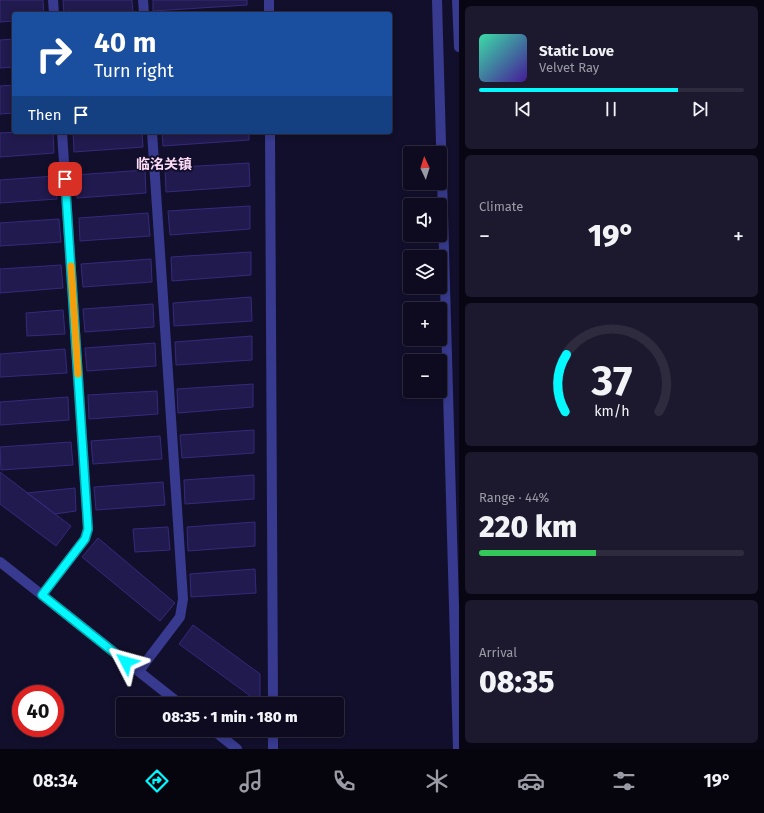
<!DOCTYPE html>
<html lang="en">
<head>
<meta charset="utf-8">
<style>
	:root { --surface:#0e0b21; --page:#1c192e; --text:#f1f3f6; --muted:#9b9ba5; --line:#2e2b3f; --accent:#06f8ff }
	body { margin:0; font-family:"Fira Sans","Noto Sans SC",sans-serif; background:var(--page); color:var(--text); height:100vh; display:flex; flex-direction:column; font-size:15px; white-space:nowrap }
	* { box-sizing:border-box; margin:0 }
	p { font-size:13px; color:var(--muted) }
	.icon { flex:none; width:22px; height:22px; fill:none; stroke:currentColor; stroke-width:2; stroke-linecap:round; stroke-linejoin:round }
	.map { position:relative; flex:1; overflow:hidden }
	.sheet { display:flex; flex-direction:column; gap:6px; padding:6px; background:#080612; width:305px }
	.sheet>* { flex:none }
	.banner { position:absolute; left:12px; top:12px; width:380px; height:122px; border-radius:4px; box-shadow:0 2px 6px #0003,0 0 0 1px var(--line); background:#1a4fa0; color:#fff; overflow:hidden }
	.needle { width:26px; rotate:356deg }
	.fabs { position:absolute; left:403px; top:146px; display:grid; gap:8px }
	.fabs a { display:grid; place-items:center; width:44px; height:44px; border-radius:4px; background:var(--surface); box-shadow:0 2px 6px #0003,0 0 0 1px var(--line); font-size:20px }
	.speed { position:absolute; left:12px; top:685px; display:flex; gap:8px; font-size:20px; font-weight:700; text-align:center }
	.speed>* { display:grid; place-content:center; width:52px; height:52px; border-radius:50%; background:var(--surface); box-shadow:0 2px 6px #0003,0 0 0 1px var(--line); line-height:1 }
	.speed .limit { border:6px solid #d22; background:#fff; color:#111 }
	.pin { position:absolute; display:grid; place-items:center; width:34px; height:34px; color:#fff; margin:-17px; border-radius:8px; box-shadow:0 2px 6px #0006 }
	.me { position:absolute; width:44px; margin:-22px; rotate:309deg; stroke-linejoin:round; filter:drop-shadow(0 0 3px #0008) }
	.turn { display:flex; align-items:center; gap:14px; height:84px; padding:0 16px; font-size:18px }
	.turn .icon { width:52px; height:52px; stroke-width:2.5 }
	.turn b { display:block; font-size:28px; line-height:34px }
	.then { display:flex; align-items:center; height:38px; padding:0 16px; background:#0003; gap:8px; font-size:15px }
	.big { font-size:30px; font-weight:800; line-height:1.1 }
	.sheet .tile { flex:1; display:flex; flex-direction:column; justify-content:center; gap:6px; min-width:0; padding:0 14px; border-radius:6px; background:var(--page) }
	.sheet .dial { align-items:center; gap:0 }
	.dial svg { height:104px; overflow:visible; fill:none; stroke:var(--line); stroke-width:7; stroke-linecap:round; text-anchor:middle }
	.dial text { fill:var(--text); stroke:none }
	.song { display:flex; align-items:center; gap:12px }
	.cover { width:48px; height:48px; border-radius:6px; background:linear-gradient(135deg,hsl(160 70% 55%),hsl(260 70% 35%)) }
	.played { height:4px; border-radius:2px; background:linear-gradient(90deg,var(--accent) 75%,var(--line) 75%) }
	.keys { display:flex; justify-content:space-around; direction:ltr }
	.heat { display:flex; justify-content:space-between; align-items:center; font-size:22px; direction:ltr }
	.charge { height:6px; border-radius:3px; background:linear-gradient(90deg,#34c759 44%,var(--line) 0) }
	.trip { position:absolute; left:116px; top:697px; width:228px; height:40px; border-radius:4px; background:var(--surface); box-shadow:0 2px 6px #0003,0 0 0 1px var(--line); font-weight:800; line-height:40px; text-align:center }
	.tabs { display:flex; height:64px; justify-content:space-around; align-items:center; background:#06040d; color:var(--muted) }
	.tabs .icon { width:28px; height:28px }
	.tabs .on { color:var(--accent) }
	.tabs b { font-size:18px; color:var(--text) }
	main { display:flex; flex:1; min-height:0 }
	.map>svg:first-child { display:block }
	.building { fill:#211a4e; stroke:#352a7c }
	.lines { fill:none; stroke-linecap:round; stroke-linejoin:round }
	.minor { stroke:#373a8e; stroke-width:10 }
	.tertiary { stroke:#373a8e; stroke-width:10 }
	.route-casing { stroke:#04a1a6; stroke-width:10 }
	.route { stroke:#06f8ff; stroke-width:7 }
	.slow { stroke:#f59e0b; stroke-width:7 }
	.labels { text-anchor:middle; stroke-width:4; stroke-linejoin:round; paint-order:stroke }
	.district-label { font-size:14px; font-weight:bold; fill:#ffdcf5; stroke:#120f2c }
</style>
</head>
<body>
<main>
<div class="map">
<svg width="459" height="749" viewBox="0 0 459 749">
	<rect width="100%" height="100%" fill="#120f2c"/>
	<!-- building -->
	<path class="building" d="M0 0H43L44 14H14V21L0 22Z
		M63 0H132L133 12 64 14Z
		M153 0H247V5L153 11Z
		M14 39V67L0 68V40Z
		M14 85V113L0 114V86Z
		M20 132H53L54 153 0 157V133Z
		M73 132H142L143 147 74 152Z
		M162 132H249V140L163 146Z
		M249 163 250 186 166 192 165 168Z
		M145 170 146 193 77 198 75 175Z
		M55 176 57 199 0 203V180Z
		M250 206V229L170 235 168 211Z
		M148 213 150 236 80 241 79 218Z
		M59 219 61 242 0 246V223Z
		M251 252V275L172 281 171 257Z
		M151 259 152 282 83 287 81 264Z
		M61 265 63 288 0 293V269Z
		M251 297 252 321 174 326 173 303Z
		M153 304 154 327 85 332 83 309Z
		M63 310 65 334 27 336 26 313Z
		M252 336V360L176 365 175 342Z
		M155 343 156 366 87 371 85 348Z
		M65 349 67 373 0 377V354Z
		M253 384V407L178 413 177 389Z
		M157 391 158 414 89 419 88 395Z
		M68 397 69 420 0 425V402Z
		M254 430V453L182 458 180 435Z
		M160 436 162 459 93 464 91 441Z
		M71 442 73 465 1 470 0 447Z
		M0 472 71 526 56 546 0 504Z
		M254 475V499L185 504 184 480Z
		M163 482 165 505 96 510 94 487Z
		M75 488 76 511 55 514 27 493Z
		M255 522V546L188 551 187 527Z
		M168 527 170 550 135 552 133 529Z
		M98 538 175 603 160 621 82 557Z
		M255 569 256 593 191 597 190 574Z
		M193 625 260 674V703L179 644Z"/>
	<g class="lines">
		<!-- minor -->
		<path class="minor" d="M53 0 54 14
			M143 0 144 14
			M269 0V14
			M270 132 273 704
			M42 595 85 539 88 529 62 132
			M139 671 180 617 183 599 152 132
			M273 730V749"/>
		<!-- tertiary -->
		<path class="tertiary" d="M437 0 458 749
			M457 0 459 47
			M0 562 180 704
			M213 730 237 749"/>
	</g>
	<g class="lines">
		<defs>
			<path id="route" d="M65 179 88 529 85 539 42 595 126 662"/>
		</defs>
		<!-- route casing -->
		<use href="#route" class="route-casing"/>
		<!-- route -->
		<use href="#route" class="route"/>
		<!-- slow -->
		<path class="slow" d="M71 266 78 374"/>
	</g>
	<g class="labels">
		<!-- district labels -->
		<g class="district-label">
			<text x="164" y="169">临洺关镇</text>
		</g>
	</g>
</svg>
<div class="fabs">
<a><svg class="needle" viewBox="-14 -14 28 28"><path d="M0-13l5 13h-10z" fill="#e53935"/><path d="M0 13l5-13h-10z" fill="#9b9ba5"/></svg></a>
<a><svg class="icon" aria-label="sound" viewBox="0 0 24 24"><path d="M4 9h4l5-4v14l-5-4H4zM17 9q2 3 0 6"/></svg></a>
<a><svg class="icon" aria-label="layers" viewBox="0 0 24 24"><path d="M12 4l9 5-9 5-9-5zM3 14l9 5 9-5"/></svg></a>
<a>+</a>
<a>−</a>
</div>
<div class="speed"><div class="limit">40</div></div>
<div class="pin" style="left:65px;top:179px;background:#d93025"><svg class="icon" aria-label="arrive" viewBox="0 0 24 24"><path d="M6 21V4h12l-3 4 3 4H6"/></svg></div>
<svg class="me" style="left:126px;top:662px" viewBox="-20 -20 40 40"><path d="M0-17L14 15 0 8-14 15z" fill="#06f8ff" stroke="#fff" stroke-width="4"/></svg>
<div class="trip">08:35 · 1 min · 180 m</div>
<div class="banner">
<div class="turn"><svg class="icon" aria-label="right" viewBox="0 0 24 24"><path d="M7 20v-9h11M14 6l5 5-5 5"/></svg><div><b>40 m</b>Turn right</div></div>
<div class="then">Then<svg class="icon" aria-label="arrive" viewBox="0 0 24 24"><path d="M6 21V4h12l-3 4 3 4H6"/></svg></div>
</div>
</div>
<section class="sheet">
<div class="tile">
<div class="song"><i class="cover"></i><div><b>Static Love</b><p>Velvet Ray</p></div></div>
<div class="played"></div>
<div class="keys"><svg class="icon" aria-label="previous" viewBox="0 0 24 24"><path d="M18 5L8 12l10 7zM5 5v14"/></svg><svg class="icon" aria-label="pause" viewBox="0 0 24 24"><path d="M8 5v14M16 5v14"/></svg><svg class="icon" aria-label="next" viewBox="0 0 24 24"><path d="M6 5l10 7-10 7zM19 5v14"/></svg></div>
</div>
<div class="tile"><p>Climate</p>
<div class="heat"><a>−</a><b class="big">19°</b><a>+</a></div>
</div>
<div class="tile dial"><svg viewBox="0 0 100 80">
<path d="M14 69A42 42 0 1 1 86 69"/>
<path d="M14 69A42 42 0 0 1 15 25" stroke="#06f8ff"/>
<text x="50" y="56" font-size="32" font-weight="700">37</text>
<text x="50" y="72" font-size="11">km/h</text>
</svg></div>
<div class="tile"><p>Range · 44%</p><b class="big">220 km</b><div class="charge"></div></div>
<div class="tile"><p>Arrival</p><b class="big">08:35</b></div>
</section>
</main>
<nav class="tabs">
<b>08:34</b>
<svg class="icon on" aria-label="directions" viewBox="0 0 24 24"><path d="M12 3l9 9-9 9-9-9zM9 14v-3h6M13 9l2 2-2 2"/></svg>
<svg class="icon" aria-label="music" viewBox="0 0 24 24"><path d="M9 18V5l10-2v13"/><circle cx="6" cy="18" r="3"/><circle cx="16" cy="16" r="3"/></svg>
<svg class="icon" aria-label="phone" viewBox="0 0 24 24"><path d="M5 4h4l2 5-3 2q2 4 5 5l2-3 5 2v4C11 20 4 13 5 4z"/></svg>
<svg class="icon" aria-label="climate" viewBox="0 0 24 24"><path d="M12 3v18M4 7l16 10M4 17L20 7"/></svg>
<svg class="icon" aria-label="car" viewBox="0 0 24 24"><path d="M5 17H2v-5l4-1 3-4h7l3 4 3 1v5h-3M9 17h6M6 11h13"/><circle cx="7" cy="17" r="2"/><circle cx="17" cy="17" r="2"/></svg>
<svg class="icon" aria-label="filters" viewBox="0 0 24 24"><path d="M4 7h16M4 17h16"/><circle cx="9" cy="7" r="2"/><circle cx="15" cy="17" r="2"/></svg>
<b>19°</b>
</nav>
</body>
</html>
